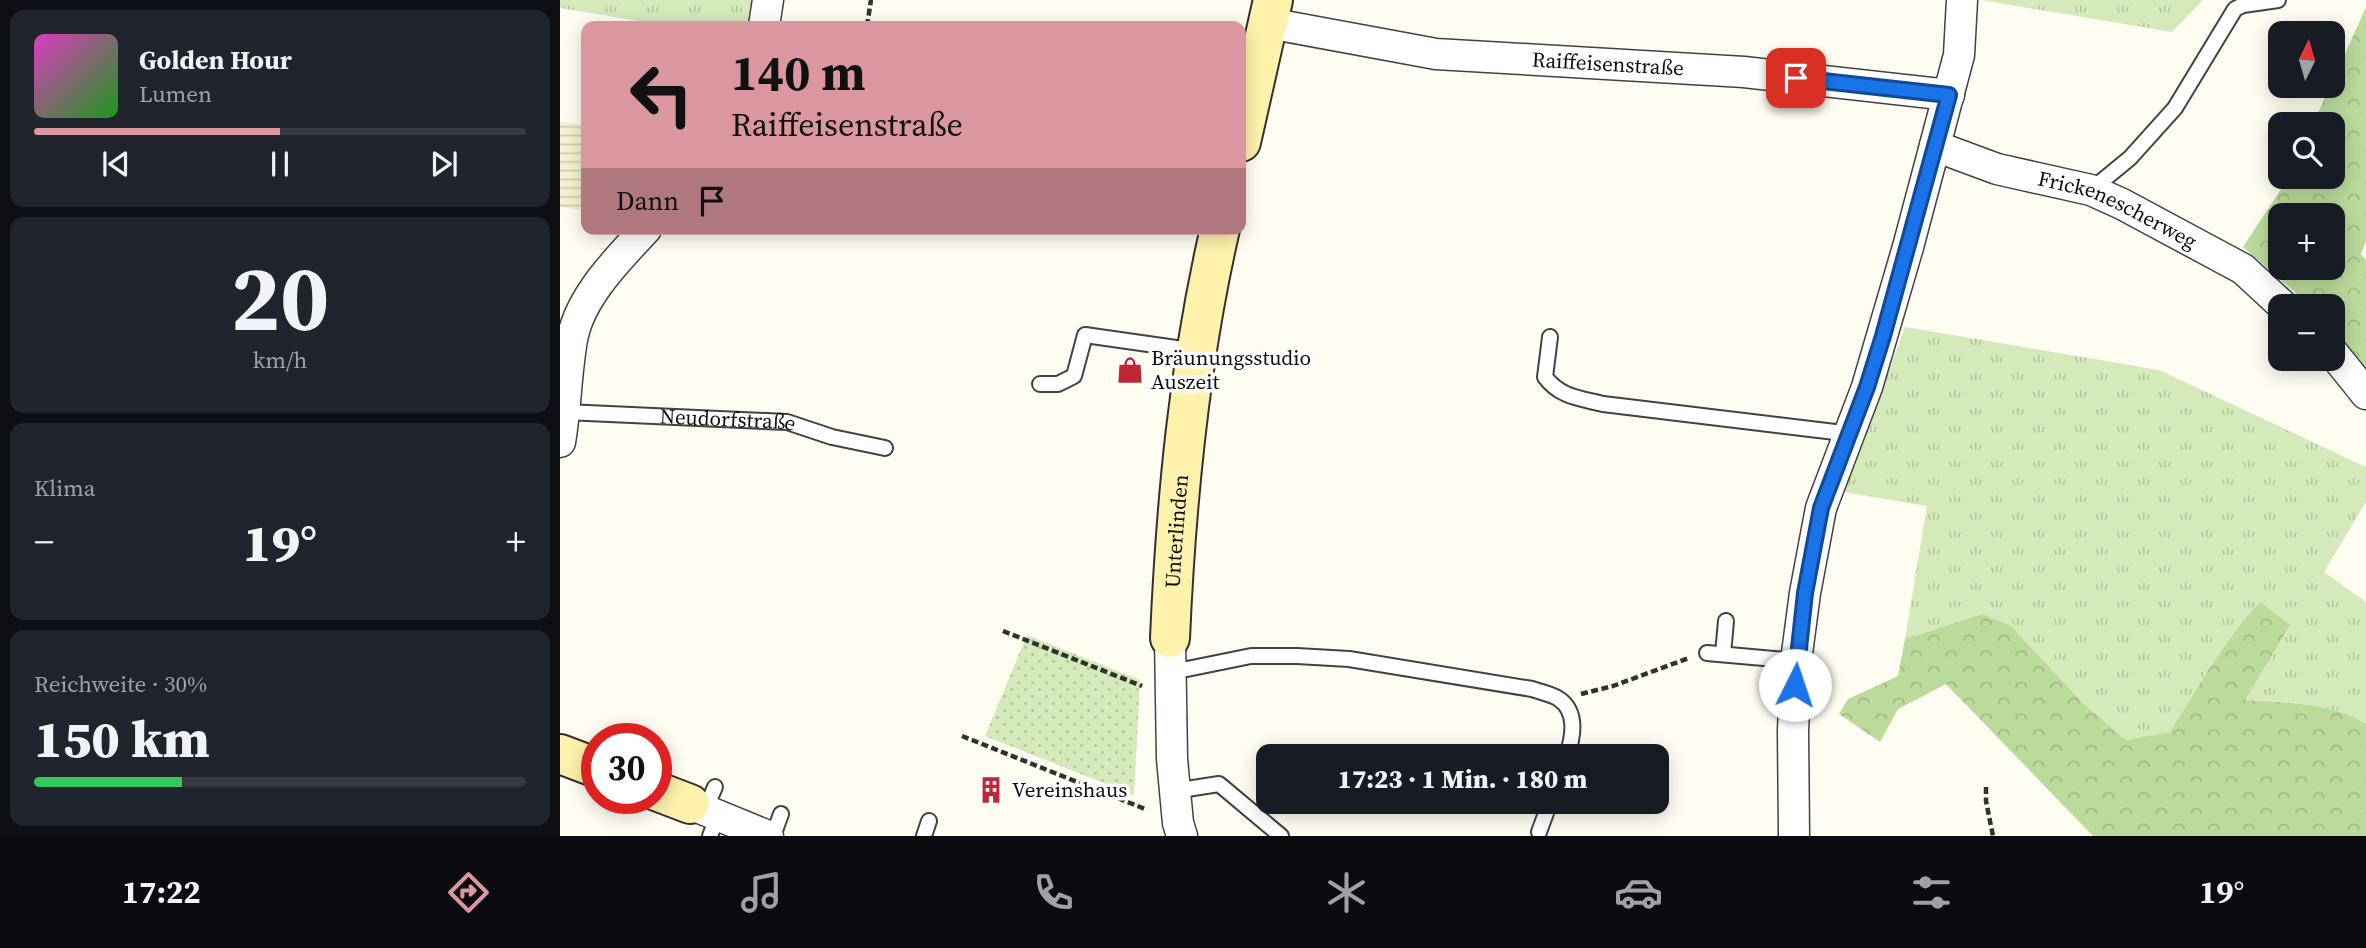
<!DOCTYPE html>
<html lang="de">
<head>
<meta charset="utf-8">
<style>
	:root { --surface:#171b24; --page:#20242c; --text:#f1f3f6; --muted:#9ea1a6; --line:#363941; --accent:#db979f }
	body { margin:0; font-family:"Source Serif 4",serif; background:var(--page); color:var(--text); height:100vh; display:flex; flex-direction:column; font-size:26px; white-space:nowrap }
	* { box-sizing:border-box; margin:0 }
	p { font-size:23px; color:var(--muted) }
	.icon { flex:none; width:38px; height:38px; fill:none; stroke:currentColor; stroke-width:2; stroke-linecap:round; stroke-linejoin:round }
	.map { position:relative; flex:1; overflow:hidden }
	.sheet { display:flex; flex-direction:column; gap:10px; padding:10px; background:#0d0f14; width:560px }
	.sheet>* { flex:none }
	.guide { position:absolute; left:21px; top:21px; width:665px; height:214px; border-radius:14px; box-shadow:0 4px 18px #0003; background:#db979f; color:#111; overflow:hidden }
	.needle { width:46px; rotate:5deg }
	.controls { position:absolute; left:1708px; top:21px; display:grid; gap:14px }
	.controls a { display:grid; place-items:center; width:77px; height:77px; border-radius:14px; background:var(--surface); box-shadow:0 4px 18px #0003; font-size:35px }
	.speed { position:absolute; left:21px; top:723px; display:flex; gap:14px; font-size:35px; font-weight:700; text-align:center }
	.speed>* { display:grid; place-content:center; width:91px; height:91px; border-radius:50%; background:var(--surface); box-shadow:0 4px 18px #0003; line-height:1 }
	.speed .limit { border:10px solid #d22; background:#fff; color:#111 }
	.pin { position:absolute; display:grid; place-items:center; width:60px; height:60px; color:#fff; margin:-30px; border-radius:14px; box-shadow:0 4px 10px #0006 }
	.me { position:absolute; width:77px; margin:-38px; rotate:4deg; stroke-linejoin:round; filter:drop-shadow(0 0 5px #0008) }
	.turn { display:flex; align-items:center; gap:24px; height:147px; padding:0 35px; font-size:32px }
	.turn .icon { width:91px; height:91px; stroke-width:2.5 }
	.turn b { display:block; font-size:49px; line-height:60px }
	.then { display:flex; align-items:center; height:66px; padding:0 35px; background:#0003; gap:14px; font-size:26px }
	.big { font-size:52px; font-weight:800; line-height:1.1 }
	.sheet .tile { flex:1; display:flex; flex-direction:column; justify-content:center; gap:10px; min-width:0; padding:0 24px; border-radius:14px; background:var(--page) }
	.sheet .dial { align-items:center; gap:0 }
	.dial b { font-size:91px; line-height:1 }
	.song { display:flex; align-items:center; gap:21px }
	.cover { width:84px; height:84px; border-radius:10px; background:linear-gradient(135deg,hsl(310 70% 55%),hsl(120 70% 35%)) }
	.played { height:7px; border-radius:4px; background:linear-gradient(90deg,var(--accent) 50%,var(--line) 50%) }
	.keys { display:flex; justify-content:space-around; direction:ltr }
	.heat { display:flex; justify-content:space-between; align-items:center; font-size:38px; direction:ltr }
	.charge { height:10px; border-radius:5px; background:linear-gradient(90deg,#34c759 30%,var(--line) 0) }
	.trip { position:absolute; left:696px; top:744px; width:413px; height:70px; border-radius:14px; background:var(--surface); box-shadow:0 4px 18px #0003; font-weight:800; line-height:70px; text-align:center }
	.menu { display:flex; height:112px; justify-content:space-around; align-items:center; background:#090b0e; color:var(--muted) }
	.menu .icon { width:49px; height:49px }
	.menu .current { color:var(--accent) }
	.menu b { font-size:32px; color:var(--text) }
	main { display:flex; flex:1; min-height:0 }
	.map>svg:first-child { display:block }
	.farmland { fill:url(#farmland-rules) }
	.grass { fill:url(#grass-tufts) }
	.forest { fill:url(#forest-crowns); fill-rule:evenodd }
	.park { fill:url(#park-dots) }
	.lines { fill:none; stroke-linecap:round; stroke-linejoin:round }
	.service-casing { stroke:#424242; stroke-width:18 }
	.minor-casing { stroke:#424242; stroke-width:33 }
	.secondary-casing { stroke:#313131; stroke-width:42 }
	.path { stroke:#313131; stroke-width:4.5; stroke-dasharray:7 3.5; stroke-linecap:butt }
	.service { stroke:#fff; stroke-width:14 }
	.minor { stroke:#fff; stroke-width:30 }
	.secondary { stroke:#fef2ad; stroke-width:38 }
	.route-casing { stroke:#114b97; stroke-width:18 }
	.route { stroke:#1a73e8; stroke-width:12 }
	.labels { text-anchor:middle; stroke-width:7; stroke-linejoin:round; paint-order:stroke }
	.street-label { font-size:21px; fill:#0f0f0f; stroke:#fff }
	.poi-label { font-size:21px; fill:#0f0f0f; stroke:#fff; text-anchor:start }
</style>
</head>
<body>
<main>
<section class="sheet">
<div class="tile">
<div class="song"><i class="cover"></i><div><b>Golden Hour</b><p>Lumen</p></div></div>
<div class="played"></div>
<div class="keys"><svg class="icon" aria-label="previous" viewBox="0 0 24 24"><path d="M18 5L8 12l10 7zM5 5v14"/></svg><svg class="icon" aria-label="pause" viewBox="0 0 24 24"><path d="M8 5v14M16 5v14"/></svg><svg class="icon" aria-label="next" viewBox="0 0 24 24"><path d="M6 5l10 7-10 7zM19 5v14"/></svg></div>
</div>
<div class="tile dial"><b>20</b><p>km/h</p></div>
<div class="tile"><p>Klima</p>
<div class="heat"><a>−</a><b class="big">19°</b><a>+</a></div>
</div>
<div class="tile"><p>Reichweite · 30%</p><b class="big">150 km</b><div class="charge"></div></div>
</section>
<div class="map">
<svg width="1806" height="836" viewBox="0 0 1806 836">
	<defs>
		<pattern id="farmland-rules" width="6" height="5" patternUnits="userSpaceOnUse" patternTransform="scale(1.75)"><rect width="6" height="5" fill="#f5f1d1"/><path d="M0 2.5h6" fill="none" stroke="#d1cdb2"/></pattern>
		<pattern id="grass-tufts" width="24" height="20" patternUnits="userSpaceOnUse" patternTransform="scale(1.75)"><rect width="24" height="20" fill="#d5eabb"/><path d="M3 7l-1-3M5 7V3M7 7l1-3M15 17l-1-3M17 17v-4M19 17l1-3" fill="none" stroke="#b6c8a0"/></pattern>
		<pattern id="forest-crowns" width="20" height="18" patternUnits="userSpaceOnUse" patternTransform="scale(1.75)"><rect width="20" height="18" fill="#badb9a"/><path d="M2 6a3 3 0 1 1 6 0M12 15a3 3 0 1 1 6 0" fill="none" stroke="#9fbb84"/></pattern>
		<pattern id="park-dots" width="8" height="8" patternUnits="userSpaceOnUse" patternTransform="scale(1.75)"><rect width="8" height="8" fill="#d5eabb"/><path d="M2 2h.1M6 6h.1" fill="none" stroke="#b6c8a0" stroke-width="1.8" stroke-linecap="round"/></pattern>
	</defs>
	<rect width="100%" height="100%" fill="#fffcf2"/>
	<!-- farmland -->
	<path class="farmland" d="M0 121 26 126V211L0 207Z"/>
	<!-- grass -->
	<path class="grass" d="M0 0H195L189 26H108L0 8Z
		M1421 0H1643L1612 32Z
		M1345 327 1599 370 1806 467V502L1764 572 1806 602V724C1779 704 1719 701 1685 700L1700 602C1663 641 1637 686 1611 732L1566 740 1524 704 1450 625 1422 614 1345 639 1367 506 1284 492Z"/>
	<!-- forest -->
	<path class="forest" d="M1806 7V241L1801 254 1806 260V374L1773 332V306H1751L1683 247 1729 177H1773V124H1753L1770 86H1773V81ZM1720 215H1773V268H1720Z
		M1700 602 1730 625 1685 700C1720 702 1777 703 1806 724V836H1533L1386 684 1338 709 1320 742 1279 714 1288 699 1338 676 1345 639 1422 614 1450 625 1524 704 1566 740 1610 732C1638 687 1663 641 1700 602Z"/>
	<!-- park -->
	<path class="park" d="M467 635 580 680 574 795 425 736Z"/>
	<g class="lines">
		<defs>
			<g id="service">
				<path d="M1531 190 1570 158 1615 108 1675 9 1683 5 1718 0"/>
				<path d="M990 337 985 377C1000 397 1019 398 1043 404L1275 432 1288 437"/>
				<path d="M480 384H498L514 376 525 335 637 351"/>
				<path id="s1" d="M5 412 227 422 272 437 325 448"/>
				<path d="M1147 653 1236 661"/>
				<path d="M1163 654 1166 621"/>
				<path d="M609 668 627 669 691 656H737L789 659 972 689C980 692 992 694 999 699 1018 712 1013 737 1007 756"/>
				<path d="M614 791 659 784 721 836"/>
				<path d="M145 810 155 787"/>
				<path d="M979 832 990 802"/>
				<path d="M150 836 158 815"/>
				<path d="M213 836 221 814"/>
				<path d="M364 836 369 821"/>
			</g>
			<g id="minor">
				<path id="s2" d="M708 23 876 54 1184 72 1389 95"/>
				<path d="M204 26 208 0"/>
				<path id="s3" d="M1375 146 1437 169 1531 190 1562 204 1683 269 1723 306"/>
				<path d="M1773 353 1806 394"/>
				<path d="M0 442C6 408 6 374 12 340 19 298 57 260 86 229"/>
				<path d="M610 638 612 759 618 823 622 836"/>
				<path d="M130 804 208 836"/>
				<path d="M1234 836 1233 731 1236 661 1245 593 1261 508 1307 387 1348 247 1399 55 1402 0"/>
			</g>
			<g id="secondary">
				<path d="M681 142 713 0"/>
				<path id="s4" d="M610 638C616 501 629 363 660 229"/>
				<path d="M0 754 37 768"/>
				<path d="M96 791 130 804"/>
			</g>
		</defs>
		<!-- service casing -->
		<use href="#service" class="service-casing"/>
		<!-- minor casing -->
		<use href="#minor" class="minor-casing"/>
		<!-- secondary casing -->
		<use href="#secondary" class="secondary-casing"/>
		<!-- path -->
		<path class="path" d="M307 26 311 0
			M443 631 582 686
			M1021 694 1053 686 1129 658
			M402 736 585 809
			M1426 787V801L1433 836"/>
		<!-- service -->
		<use href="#service" class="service"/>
		<!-- minor -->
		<use href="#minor" class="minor"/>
		<!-- secondary -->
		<use href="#secondary" class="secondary"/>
	</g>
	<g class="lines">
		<defs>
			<path id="route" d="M1235 685 1245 593 1261 508 1307 387 1323 336 1389 95 1236 78"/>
		</defs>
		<!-- route casing -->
		<use href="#route" class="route-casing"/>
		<!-- route -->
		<use href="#route" class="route"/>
	</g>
	<!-- icons -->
	<defs>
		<symbol id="shop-bare" viewBox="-9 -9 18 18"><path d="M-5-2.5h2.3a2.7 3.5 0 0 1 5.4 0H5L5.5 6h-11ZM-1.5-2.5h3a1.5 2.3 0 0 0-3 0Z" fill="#c02734" stroke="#fff" stroke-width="2.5" paint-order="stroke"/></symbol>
		<symbol id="building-bare" viewBox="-9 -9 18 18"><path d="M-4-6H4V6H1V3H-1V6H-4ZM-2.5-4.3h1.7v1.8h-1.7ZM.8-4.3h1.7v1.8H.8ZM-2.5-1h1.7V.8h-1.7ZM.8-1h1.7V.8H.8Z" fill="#c02734" stroke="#fff" stroke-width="2.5" paint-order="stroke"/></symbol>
	</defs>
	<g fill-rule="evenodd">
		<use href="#shop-bare" x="551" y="351" width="38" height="38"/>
		<use href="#building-bare" x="412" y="771" width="38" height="38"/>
	</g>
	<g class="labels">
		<!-- street labels -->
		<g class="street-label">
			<text dy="7" stroke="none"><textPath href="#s2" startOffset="343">Raiffeisenstraße</textPath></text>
			<text dy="7" stroke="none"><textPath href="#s3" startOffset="194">Frickenescherweg</textPath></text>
			<text dy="7" stroke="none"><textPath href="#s1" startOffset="163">Neudorfstraße</textPath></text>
			<text dy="7" stroke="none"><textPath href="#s4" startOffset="107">Unterlinden</textPath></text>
		</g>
		<!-- poi labels -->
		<g class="poi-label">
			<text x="591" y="365">Bräunungsstudio<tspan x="591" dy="24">Auszeit</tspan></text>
			<text x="452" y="797">Vereinshaus</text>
		</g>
	</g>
</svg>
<div class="controls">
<a><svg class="needle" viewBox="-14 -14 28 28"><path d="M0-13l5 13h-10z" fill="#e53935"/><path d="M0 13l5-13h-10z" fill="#9ea1a6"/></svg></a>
<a><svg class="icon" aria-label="search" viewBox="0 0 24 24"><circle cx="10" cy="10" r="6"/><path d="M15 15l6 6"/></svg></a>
<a>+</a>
<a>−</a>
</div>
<div class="speed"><div class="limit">30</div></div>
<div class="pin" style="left:1236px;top:78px;background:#d93025"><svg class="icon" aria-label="arrive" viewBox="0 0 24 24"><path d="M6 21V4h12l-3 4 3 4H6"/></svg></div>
<svg class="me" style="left:1235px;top:685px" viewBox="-20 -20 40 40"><circle r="19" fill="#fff"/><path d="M0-13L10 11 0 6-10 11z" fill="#1a73e8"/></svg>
<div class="trip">17:23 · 1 Min. · 180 m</div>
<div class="guide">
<div class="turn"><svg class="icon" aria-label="left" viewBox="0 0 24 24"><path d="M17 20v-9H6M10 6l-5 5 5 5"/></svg><div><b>140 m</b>Raiffeisenstraße</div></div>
<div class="then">Dann<svg class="icon" aria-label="arrive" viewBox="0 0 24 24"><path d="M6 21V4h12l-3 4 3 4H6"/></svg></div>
</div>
</div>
</main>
<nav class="menu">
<b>17:22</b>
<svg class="icon current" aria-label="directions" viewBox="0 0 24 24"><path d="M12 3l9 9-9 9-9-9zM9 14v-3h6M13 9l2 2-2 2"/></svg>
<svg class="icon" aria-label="music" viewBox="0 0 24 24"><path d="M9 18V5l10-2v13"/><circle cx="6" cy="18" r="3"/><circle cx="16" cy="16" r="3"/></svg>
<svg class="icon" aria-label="phone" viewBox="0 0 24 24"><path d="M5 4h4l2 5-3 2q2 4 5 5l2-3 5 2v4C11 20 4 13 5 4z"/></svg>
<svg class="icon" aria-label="climate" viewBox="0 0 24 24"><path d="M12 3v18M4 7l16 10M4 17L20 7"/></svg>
<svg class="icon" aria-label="car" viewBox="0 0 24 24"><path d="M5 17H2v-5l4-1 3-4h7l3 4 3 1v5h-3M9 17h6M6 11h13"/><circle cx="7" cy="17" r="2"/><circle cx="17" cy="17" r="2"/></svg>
<svg class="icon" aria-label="filters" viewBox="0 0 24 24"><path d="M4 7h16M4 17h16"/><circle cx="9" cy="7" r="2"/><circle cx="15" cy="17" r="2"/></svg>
<b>19°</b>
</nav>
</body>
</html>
